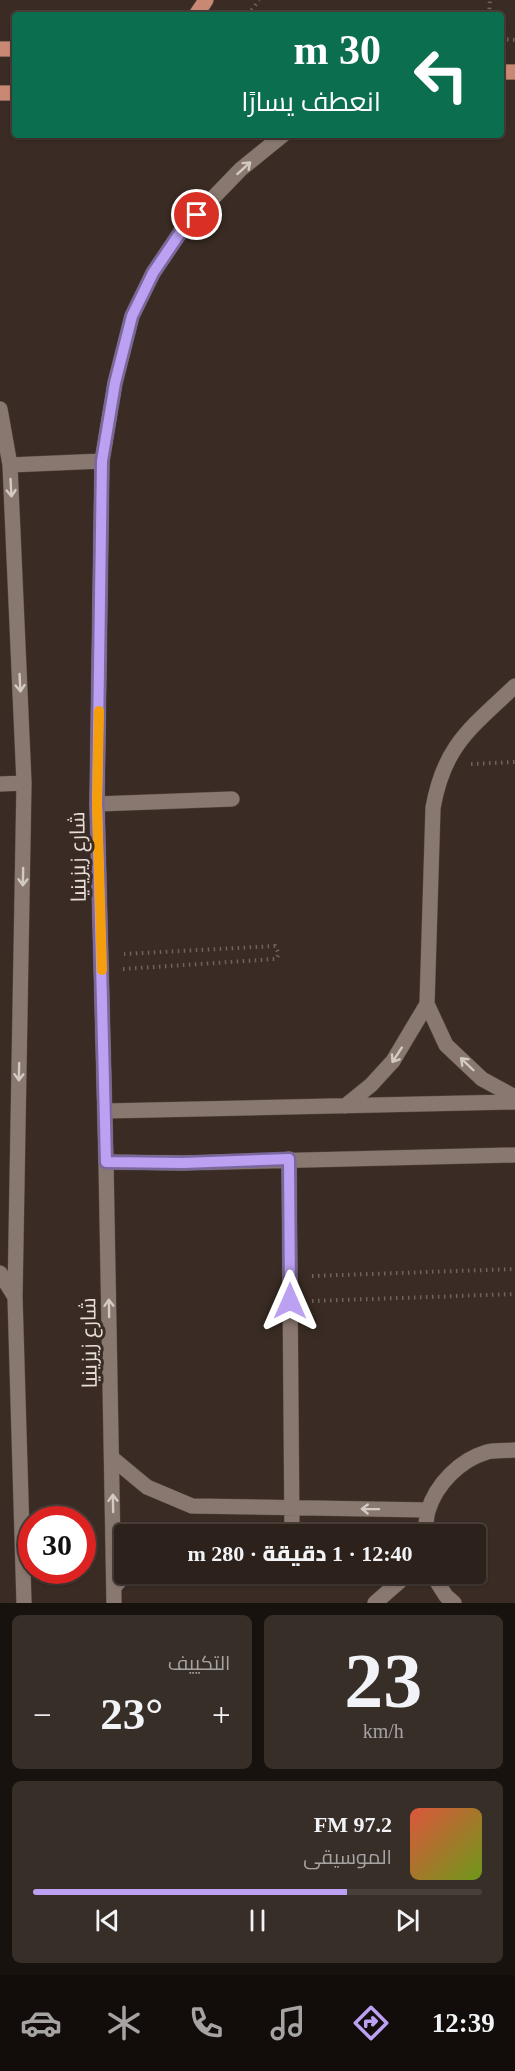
<!DOCTYPE html>
<html lang="ar">
<head>
<meta charset="utf-8">
<style>
	:root { --surface:#2c211b; --page:#382e28; --text:#f1f3f6; --muted:#a6a3a3; --line:#483e3a; --accent:#bca0f2 }
	body { margin:0; font-family:"Times New Roman",Cairo,serif; background:var(--page); color:var(--text); direction:rtl; height:100vh; display:flex; flex-direction:column; font-size:22px; white-space:nowrap }
	* { box-sizing:border-box; margin:0 }
	p { font-size:20px; color:var(--muted) }
	.icon { flex:none; width:33px; height:33px; fill:none; stroke:currentColor; stroke-width:2; stroke-linecap:round; stroke-linejoin:round }
	.map { position:relative; height:1603px; overflow:hidden; direction:ltr }
	.sheet { display:flex; flex-direction:column; gap:12px; padding:12px; background:#18120f; flex:1 }
	.sheet>* { flex:none }
	.top-card { position:absolute; left:12px; top:12px; width:492px; height:126px; border-radius:6px; box-shadow:0 2px 4px #0004,0 0 0 2px var(--line); direction:rtl; background:#0b6e4f; color:#fff; overflow:hidden }
	.speed { position:absolute; left:18px; top:1506px; display:flex; gap:12px; font-size:30px; font-weight:700; text-align:center }
	.speed>* { display:grid; place-content:center; width:78px; height:78px; border-radius:50%; background:var(--surface); box-shadow:0 2px 4px #0004,0 0 0 2px var(--line); line-height:1 }
	.speed .limit { border:9px solid #d22; background:#fff; color:#111 }
	.pin { position:absolute; display:grid; place-items:center; width:51px; height:51px; color:#fff; margin:-26px; border:3px solid #fff; border-radius:50%; box-shadow:0 2px 6px #0007 }
	.me { position:absolute; width:66px; margin:-33px; rotate:0deg; stroke-linejoin:round; filter:drop-shadow(0 0 4px #0008) }
	.turn { display:flex; align-items:center; gap:21px; height:126px; padding:0 24px; font-size:27px }
	.turn .icon { width:78px; height:78px; stroke-width:2.5 }
	.turn b { display:block; font-size:42px; line-height:51px }
	.big { font-size:45px; font-weight:800; line-height:1.1 }
	.sheet .tile { flex:1; display:flex; flex-direction:column; justify-content:center; gap:9px; min-width:0; padding:0 21px; border-radius:9px; background:var(--page) }
	.sheet .dial { align-items:center; gap:0 }
	.dial b { font-size:78px; line-height:1 }
	.song { display:flex; align-items:center; gap:18px }
	.cover { width:72px; height:72px; border-radius:9px; background:linear-gradient(135deg,hsl(10 70% 55%),hsl(80 70% 35%)) }
	.played { height:6px; border-radius:3px; background:linear-gradient(90deg,var(--accent) 70%,var(--line) 70%) }
	.keys { display:flex; justify-content:space-around; direction:ltr }
	.heat { display:flex; justify-content:space-between; align-items:center; font-size:33px; direction:ltr }
	.sheet .tiles { flex:1; display:grid; gap:12px; grid-template-columns:1fr 1fr }
	.tile:last-child { grid-column:span 2 }
	.trip { position:absolute; left:114px; top:1524px; width:372px; height:60px; border-radius:6px; background:var(--surface); box-shadow:0 2px 4px #0004,0 0 0 2px var(--line); font-weight:800; line-height:60px; text-align:center; direction:rtl }
	.tabs { display:flex; height:96px; justify-content:space-around; align-items:center; background:#120d0b; color:var(--muted) }
	.tabs .icon { width:42px; height:42px }
	.tabs .active { color:var(--accent) }
	.tabs b { font-size:27px; color:var(--text) }
	.map>svg:first-child { display:block }
	.lines { fill:none; stroke-linecap:round; stroke-linejoin:round }
	.service-casing { stroke:#544942; stroke-width:16 }
	.minor-casing { stroke:#544942; stroke-width:16 }
	.secondary-casing { stroke:#544942; stroke-width:16 }
	.primary-casing { stroke:#544942; stroke-width:16 }
	.path { stroke:#71645d; stroke-width:4; stroke-dasharray:1.5 4.5; stroke-linecap:butt }
	.service { stroke:#89786f; stroke-width:15 }
	.minor { stroke:#89786f; stroke-width:15 }
	.secondary { stroke:#89786f; stroke-width:15 }
	.primary { stroke:#c98874; stroke-width:15 }
	.oneway { stroke:#d4cac4 }
	.route-casing { stroke:#7a689d; stroke-width:15 }
	.route { stroke:#bca0f2; stroke-width:10 }
	.slow { stroke:#f59e0b; stroke-width:10 }
	.labels { text-anchor:middle; stroke-width:6; stroke-linejoin:round; paint-order:stroke }
	.street-label { font-size:21px; fill:#e7ded9; stroke:#3a2c24 }
</style>
</head>
<body>
<div class="map">
<svg width="515" height="1603" viewBox="0 0 515 1603">
	<rect width="100%" height="100%" fill="#3a2c24"/>
	<g class="lines">
		<defs>
			<path id="service" d="M97 804 232 799"/>
			<path id="minor" d="M515 686C471 728 444 745 433 808L427 1004 446 1045 482 1079 515 1097
				M345 1106 371 1085 393 1061 427 1004
				M105 1111 515 1102
				M289 1159 292 1533
				M106 1162 183 1163 515 1155
				M112 1458 147 1487 192 1506 428 1510
				M187 1534 233 1532 345 1534
				M425 1534C426 1527 426 1518 428 1511 436 1484 460 1460 487 1452 495 1450 506 1451 515 1450
				M432 1574 446 1596 454 1603
				M114 1587 126 1574
				M375 1603 408 1574"/>
			<path id="secondary" d="M0 409 10 465 24 783 15 1297 24 1603
				M10 465 102 461
				M0 784 24 783
				M0 1273 15 1297
				M114 1603 106 1162 97 804 102 461 115 383 132 316 153 273 182 230 241 169 283 135"/>
			<path id="primary" d="M196 15 206 0
				M0 49H15
				M501 72H515
				M0 93H15"/>
		</defs>
		<!-- service casing -->
		<use href="#service" class="service-casing"/>
		<!-- minor casing -->
		<use href="#minor" class="minor-casing"/>
		<!-- secondary casing -->
		<use href="#secondary" class="secondary-casing"/>
		<!-- primary casing -->
		<use href="#primary" class="primary-casing"/>
		<!-- path -->
		<path class="path" d="M248 15 259 0
			M489 15 490 0
			M501 39 515 40
			M471 764 515 762
			M123 969 276 959 279 954 275 946 124 954
			M312 1276 515 1269
			M312 1301 515 1294"/>
		<!-- service -->
		<use href="#service" class="service"/>
		<!-- minor -->
		<use href="#minor" class="minor"/>
		<!-- secondary -->
		<use href="#secondary" class="secondary"/>
		<!-- primary -->
		<use href="#primary" class="primary"/>
	</g>
	<!-- one-way arrows -->
	<defs><path id="oneway-shaft" d="M-6 0H5M1.5-3L5.5 0L1.5 3" fill="none" stroke-width="1.6" stroke-linecap="round" stroke-linejoin="round" transform="scale(1.5)"/></defs>
	<g class="oneway">
		<use href="#oneway-shaft" transform="translate(244 168) rotate(-42)"/>
		<use href="#oneway-shaft" transform="translate(11 488) rotate(87)"/>
		<use href="#oneway-shaft" transform="translate(20 683) rotate(87)"/>
		<use href="#oneway-shaft" transform="translate(23 877) rotate(91)"/>
		<use href="#oneway-shaft" transform="translate(397 1055) rotate(123)"/>
		<use href="#oneway-shaft" transform="translate(467 1064) rotate(-136)"/>
		<use href="#oneway-shaft" transform="translate(19 1072) rotate(91)"/>
		<use href="#oneway-shaft" transform="translate(109 1308) rotate(-91)"/>
		<use href="#oneway-shaft" transform="translate(113 1503) rotate(-91)"/>
		<use href="#oneway-shaft" transform="translate(370 1509) rotate(-179)"/>
	</g>
	<g class="lines">
		<defs>
			<path id="route" d="M197 215 182 230 153 273 132 316 115 383 102 461 97 804 106 1162 183 1163 289 1159 290 1301"/>
		</defs>
		<!-- route casing -->
		<use href="#route" class="route-casing"/>
		<!-- route -->
		<use href="#route" class="route"/>
		<!-- slow -->
		<path class="slow" d="M99 711 97 804 102 970"/>
	</g>
	<g class="labels">
		<!-- street labels -->
		<g class="street-label">
			<text transform="translate(78 857) rotate(-91)" y="7">شارع زيزينيا</text>
			<text transform="translate(89 1343) rotate(-91)" y="7">شارع زيزينيا</text>
		</g>
	</g>
</svg>
<div class="speed"><div class="limit">30</div></div>
<div class="pin" style="left:197px;top:215px;background:#d93025"><svg class="icon" aria-label="arrive" viewBox="0 0 24 24"><path d="M6 21V4h12l-3 4 3 4H6"/></svg></div>
<svg class="me" style="left:290px;top:1301px" viewBox="-20 -20 40 40"><path d="M0-17L14 15 0 8-14 15z" fill="#bca0f2" stroke="#fff" stroke-width="4"/></svg>
<div class="trip">12:40 · 1 دقيقة · 280 m</div>
<div class="top-card">
<div class="turn"><svg class="icon" aria-label="left" viewBox="0 0 24 24"><path d="M17 20v-9H6M10 6l-5 5 5 5"/></svg><div><b>30 m</b>انعطف يسارًا</div></div>
</div>
</div>
<section class="sheet">
<div class="tiles">
<div class="tile dial"><b>23</b><p>km/h</p></div>
<div class="tile"><p>التكييف</p>
<div class="heat"><a>−</a><b class="big">23°</b><a>+</a></div>
</div>
<div class="tile">
<div class="song"><i class="cover"></i><div><b>97.2 FM</b><p>الموسيقى</p></div></div>
<div class="played"></div>
<div class="keys"><svg class="icon" aria-label="previous" viewBox="0 0 24 24"><path d="M18 5L8 12l10 7zM5 5v14"/></svg><svg class="icon" aria-label="pause" viewBox="0 0 24 24"><path d="M8 5v14M16 5v14"/></svg><svg class="icon" aria-label="next" viewBox="0 0 24 24"><path d="M6 5l10 7-10 7zM19 5v14"/></svg></div>
</div>
</div>
</section>
<nav class="tabs">
<b>12:39</b>
<svg class="icon active" aria-label="directions" viewBox="0 0 24 24"><path d="M12 3l9 9-9 9-9-9zM9 14v-3h6M13 9l2 2-2 2"/></svg>
<svg class="icon" aria-label="music" viewBox="0 0 24 24"><path d="M9 18V5l10-2v13"/><circle cx="6" cy="18" r="3"/><circle cx="16" cy="16" r="3"/></svg>
<svg class="icon" aria-label="phone" viewBox="0 0 24 24"><path d="M5 4h4l2 5-3 2q2 4 5 5l2-3 5 2v4C11 20 4 13 5 4z"/></svg>
<svg class="icon" aria-label="climate" viewBox="0 0 24 24"><path d="M12 3v18M4 7l16 10M4 17L20 7"/></svg>
<svg class="icon" aria-label="car" viewBox="0 0 24 24"><path d="M5 17H2v-5l4-1 3-4h7l3 4 3 1v5h-3M9 17h6M6 11h13"/><circle cx="7" cy="17" r="2"/><circle cx="17" cy="17" r="2"/></svg>
</nav>
</body>
</html>
